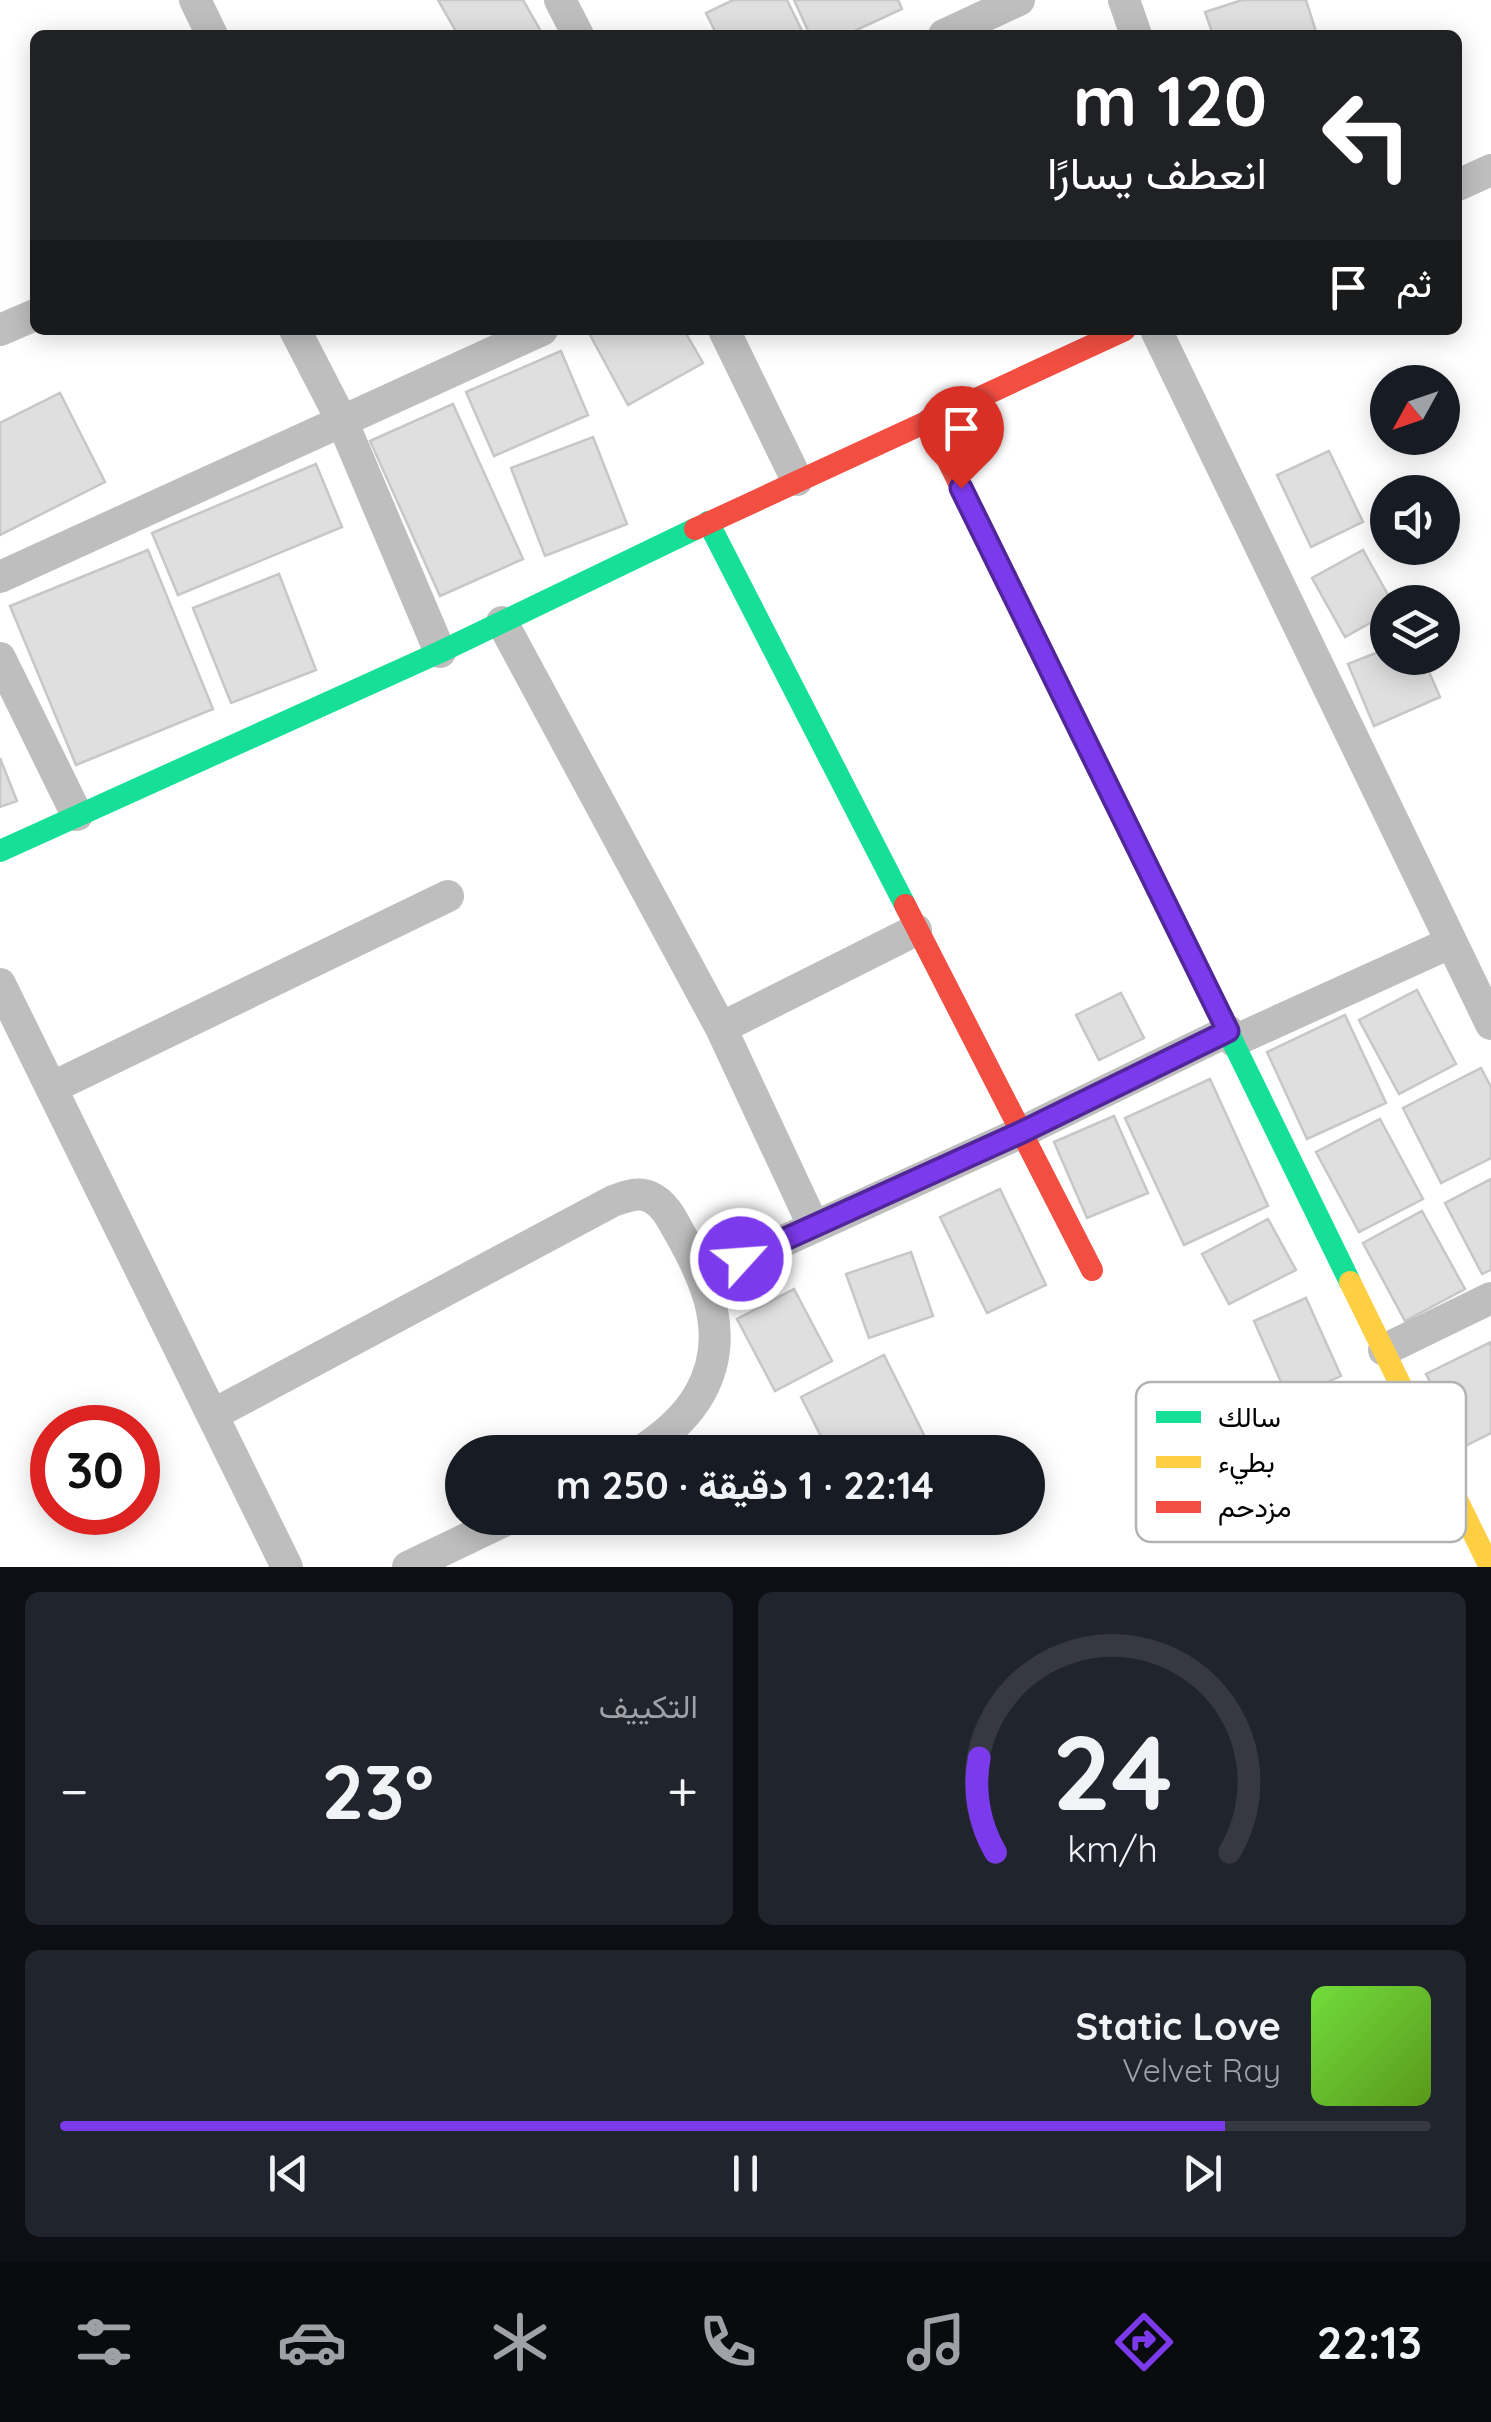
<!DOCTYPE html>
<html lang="ar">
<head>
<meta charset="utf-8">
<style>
	:root { --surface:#171b24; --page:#20242c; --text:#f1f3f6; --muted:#9ea1a6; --line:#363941; --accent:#7c3aed }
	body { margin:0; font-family:Quicksand,Vazirmatn,sans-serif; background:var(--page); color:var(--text); direction:rtl; height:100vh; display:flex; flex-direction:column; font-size:38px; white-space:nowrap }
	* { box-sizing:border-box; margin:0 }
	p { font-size:32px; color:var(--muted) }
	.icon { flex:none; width:55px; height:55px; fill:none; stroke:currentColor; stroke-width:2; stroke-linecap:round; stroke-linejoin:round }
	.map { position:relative; height:1567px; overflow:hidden; direction:ltr }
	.drawer { display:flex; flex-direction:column; gap:25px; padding:25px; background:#0d0f14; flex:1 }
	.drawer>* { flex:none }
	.banner { position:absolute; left:30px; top:30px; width:1432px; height:305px; border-radius:15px; box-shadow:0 5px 25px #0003; direction:rtl; background:#202124; color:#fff; overflow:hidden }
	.needle { width:65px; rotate:230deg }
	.tools { position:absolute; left:1370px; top:365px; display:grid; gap:20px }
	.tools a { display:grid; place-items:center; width:90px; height:90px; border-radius:50%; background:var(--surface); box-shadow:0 5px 25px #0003; font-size:50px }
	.speed { position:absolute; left:30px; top:1405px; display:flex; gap:20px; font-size:50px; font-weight:700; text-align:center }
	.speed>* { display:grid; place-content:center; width:130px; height:130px; border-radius:50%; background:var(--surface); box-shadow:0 5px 25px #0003; line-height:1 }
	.speed .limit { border:15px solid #d22; background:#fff; color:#111 }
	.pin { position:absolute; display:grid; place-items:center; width:85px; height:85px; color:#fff; margin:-102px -42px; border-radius:50% 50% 50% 0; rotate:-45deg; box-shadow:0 0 10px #0007 }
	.pin .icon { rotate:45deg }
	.me { position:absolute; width:110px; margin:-55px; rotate:64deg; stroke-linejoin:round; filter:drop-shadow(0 0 8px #0008) }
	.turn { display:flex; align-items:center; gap:35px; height:210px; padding:0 30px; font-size:45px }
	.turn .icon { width:130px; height:130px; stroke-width:2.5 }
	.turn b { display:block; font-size:70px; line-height:85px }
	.then { display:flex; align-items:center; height:95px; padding:0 30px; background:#0003; gap:20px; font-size:38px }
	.big { font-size:75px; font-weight:700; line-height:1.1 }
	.drawer .widget { flex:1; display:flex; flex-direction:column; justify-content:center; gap:15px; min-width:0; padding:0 35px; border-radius:15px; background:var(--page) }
	.drawer .dial { align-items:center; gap:0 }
	.dial svg { height:260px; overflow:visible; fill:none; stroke:var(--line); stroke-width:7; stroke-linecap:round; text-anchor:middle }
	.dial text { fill:var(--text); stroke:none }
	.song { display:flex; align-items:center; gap:30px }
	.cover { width:120px; height:120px; border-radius:15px; background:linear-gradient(135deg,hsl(100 70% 55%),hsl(90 70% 35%)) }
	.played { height:10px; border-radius:5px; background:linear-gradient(90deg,var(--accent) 85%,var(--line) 85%) }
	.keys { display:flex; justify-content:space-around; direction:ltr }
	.heat { display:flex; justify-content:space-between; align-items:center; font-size:55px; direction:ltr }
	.drawer .tiles { flex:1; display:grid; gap:25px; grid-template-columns:1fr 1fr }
	.widget:last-child { grid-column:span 2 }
	.trip { position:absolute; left:445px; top:1435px; width:600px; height:100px; border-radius:50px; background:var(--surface); box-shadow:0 5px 25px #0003; font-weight:700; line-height:100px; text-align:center; direction:rtl }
	.tabs { display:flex; height:160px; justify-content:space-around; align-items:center; background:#090b0e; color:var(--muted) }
	.tabs .icon { width:70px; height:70px }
	.tabs .active { color:var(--accent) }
	.tabs b { font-size:45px; color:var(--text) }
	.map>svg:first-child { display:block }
	.building { fill:#dfdfdf; stroke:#c7c7c7; stroke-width:2.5 }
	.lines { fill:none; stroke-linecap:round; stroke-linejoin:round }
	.street { stroke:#bebebe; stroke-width:32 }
	.fast { stroke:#16e098; stroke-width:22 }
	.slow { stroke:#ffcf43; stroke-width:22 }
	.jam { stroke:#f24e42; stroke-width:22 }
	.route-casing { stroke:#51269a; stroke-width:25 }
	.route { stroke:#7c3aed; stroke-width:18 }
	.key { fill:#fff; stroke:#b2b2b2; stroke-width:2.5 }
	.key-label { font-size:28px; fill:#000 }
</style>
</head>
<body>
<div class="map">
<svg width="1491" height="1567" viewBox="0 0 1491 1567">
	<rect width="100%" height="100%" fill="#fff"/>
	<!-- building -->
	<path class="building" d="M438 0H523L543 35H458Z
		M733 0H787L804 35H717L706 13Z
		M794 0H898L902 9 846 35H810Z
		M1242 0H1306L1317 35H1213L1205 12Z
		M595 330H684L703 363 628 405 589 333Z
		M561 351 588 415 494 456 466 392Z
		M60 393 105 482 0 535V423Z
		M453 404 523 559 440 596 370 441Z
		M593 437 627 524 545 556 511 468Z
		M1329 451 1363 522 1311 547 1277 475Z
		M316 464 342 527 178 595 152 533Z
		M148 550 213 709 76 765 10 606Z
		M1363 550 1392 602H1388V613L1345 637 1312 578Z
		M279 574 316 670 231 703 193 608Z
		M1388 648V658H1423L1440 697 1374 726 1348 664Z
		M0 758 17 801 0 807Z
		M1417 990 1456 1064 1399 1094 1359 1020Z
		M1121 993 1144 1038 1099 1060 1076 1015Z
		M1345 1015 1386 1103 1307 1139 1267 1052Z
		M1481 1068 1491 1087V1158L1441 1183 1403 1108Z
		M1210 1079 1268 1206 1184 1245 1125 1118Z
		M1114 1116 1148 1193 1087 1218 1054 1142Z
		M1380 1119 1423 1199 1359 1232 1316 1152Z
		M1491 1179V1270L1482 1274 1445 1203Z
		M1000 1189 1046 1285 987 1313 940 1217Z
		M1422 1211 1465 1289 1405 1321 1363 1243Z
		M1268 1219 1296 1270 1229 1304 1202 1254Z
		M911 1252 933 1316 869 1338 846 1274Z
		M794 1289 832 1361 775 1391 737 1319Z
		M1306 1298 1341 1376 1289 1400 1254 1321Z
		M1491 1342V1433L1463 1447 1426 1374Z
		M884 1355 925 1437 894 1452H829L801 1397Z"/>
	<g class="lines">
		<!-- street -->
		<path class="street" d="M195 0 212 35
			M560 0 578 35
			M1124 0 1136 35
			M944 35 1019 0
			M1458 185 1491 170
			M0 330 35 315
			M295 330 343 423 440 652
			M724 330 797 480
			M1156 330 1491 1024
			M0 577 542 330
			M502 622 721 1028 813 1225
			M0 658 77 815
			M0 984 287 1567
			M721 1028 916 930
			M1234 1041 1450 943
			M51 1088 448 896
			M705 1277 1022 1132 1228 1031
			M1384 1350 1491 1298
			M212 1415 613 1201C625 1197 637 1191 650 1197 664 1203 672 1219 679 1232 708 1282 731 1337 700 1393 686 1418 663 1437 640 1452
			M408 1567 510 1518"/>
		<!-- fast -->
		<path class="fast" d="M708 522 905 905
			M0 851 440 652 695 529
			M1146 864 1350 1282"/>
		<!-- slow -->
		<path class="slow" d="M1350 1282 1490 1567"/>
		<!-- jam -->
		<path class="jam" d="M928 420 1146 864
			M695 529 1125 330
			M905 905 1092 1270"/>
	</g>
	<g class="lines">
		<defs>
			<path id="route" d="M741 1259 1022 1132 1228 1031 961 488"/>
		</defs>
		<!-- route casing -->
		<use href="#route" class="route-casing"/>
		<!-- route -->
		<use href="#route" class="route"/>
	</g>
	<!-- legend -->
	<rect x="1136" y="1382" width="330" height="160" rx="15" class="key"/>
	<rect x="1156" y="1411" width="45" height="12" fill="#16e098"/>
	<rect x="1156" y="1456" width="45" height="12" fill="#ffcf43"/>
	<rect x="1156" y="1501" width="45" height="12" fill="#f24e42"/>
	<g class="key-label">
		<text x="1218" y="1427">سالك</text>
		<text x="1218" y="1472">بطيء</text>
		<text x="1218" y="1517">مزدحم</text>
	</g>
</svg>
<div class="tools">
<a><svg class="needle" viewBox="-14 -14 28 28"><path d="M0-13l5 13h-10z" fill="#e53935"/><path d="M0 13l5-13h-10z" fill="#9ea1a6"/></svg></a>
<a><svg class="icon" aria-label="sound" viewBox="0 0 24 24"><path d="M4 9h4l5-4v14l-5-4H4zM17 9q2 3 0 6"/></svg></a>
<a><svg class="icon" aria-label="layers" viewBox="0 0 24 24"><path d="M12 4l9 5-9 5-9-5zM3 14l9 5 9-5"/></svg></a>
</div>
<div class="speed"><div class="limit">30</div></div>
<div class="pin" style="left:961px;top:488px;background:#d93025"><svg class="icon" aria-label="arrive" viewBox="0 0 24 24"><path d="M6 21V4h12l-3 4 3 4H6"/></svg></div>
<svg class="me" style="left:741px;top:1259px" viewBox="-20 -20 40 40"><circle r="17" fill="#7c3aed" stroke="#fff" stroke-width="3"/><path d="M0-11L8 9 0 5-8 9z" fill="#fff"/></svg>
<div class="trip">22:14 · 1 دقيقة · 250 m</div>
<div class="banner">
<div class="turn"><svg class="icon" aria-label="left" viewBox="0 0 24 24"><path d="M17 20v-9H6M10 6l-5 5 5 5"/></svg><div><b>120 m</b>انعطف يسارًا</div></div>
<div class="then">ثم<svg class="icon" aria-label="arrive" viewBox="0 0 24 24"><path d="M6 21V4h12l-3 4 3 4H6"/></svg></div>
</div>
</div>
<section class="drawer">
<div class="tiles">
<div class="widget dial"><svg viewBox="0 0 100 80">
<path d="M14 69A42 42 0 1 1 86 69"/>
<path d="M14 69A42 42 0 0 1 9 40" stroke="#7c3aed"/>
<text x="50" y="56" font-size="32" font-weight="700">24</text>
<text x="50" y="72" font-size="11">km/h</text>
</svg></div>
<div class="widget"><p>التكييف</p>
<div class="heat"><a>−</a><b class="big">23°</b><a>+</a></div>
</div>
<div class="widget">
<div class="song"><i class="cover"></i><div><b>Static Love</b><p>Velvet Ray</p></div></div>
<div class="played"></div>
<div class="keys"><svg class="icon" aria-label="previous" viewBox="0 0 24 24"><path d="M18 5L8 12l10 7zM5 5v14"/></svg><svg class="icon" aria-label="pause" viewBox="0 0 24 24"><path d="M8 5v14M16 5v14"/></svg><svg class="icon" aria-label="next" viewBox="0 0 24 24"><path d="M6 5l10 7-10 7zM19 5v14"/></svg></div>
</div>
</div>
</section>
<nav class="tabs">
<b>22:13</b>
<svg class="icon active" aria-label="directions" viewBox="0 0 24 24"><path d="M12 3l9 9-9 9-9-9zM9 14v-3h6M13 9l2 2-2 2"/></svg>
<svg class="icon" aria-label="music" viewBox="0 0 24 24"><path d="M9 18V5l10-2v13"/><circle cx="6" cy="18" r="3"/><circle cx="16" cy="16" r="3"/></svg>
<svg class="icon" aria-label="phone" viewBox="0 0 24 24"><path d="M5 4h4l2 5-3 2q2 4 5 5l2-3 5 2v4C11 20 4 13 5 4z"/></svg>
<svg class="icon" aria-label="climate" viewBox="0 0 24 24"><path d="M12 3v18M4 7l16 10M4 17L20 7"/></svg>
<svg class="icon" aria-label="car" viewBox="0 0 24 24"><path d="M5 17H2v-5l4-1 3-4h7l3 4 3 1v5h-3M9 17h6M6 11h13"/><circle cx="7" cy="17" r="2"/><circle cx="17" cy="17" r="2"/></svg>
<svg class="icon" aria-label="filters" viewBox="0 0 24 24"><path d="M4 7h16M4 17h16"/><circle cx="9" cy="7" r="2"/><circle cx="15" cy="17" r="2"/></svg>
</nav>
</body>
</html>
